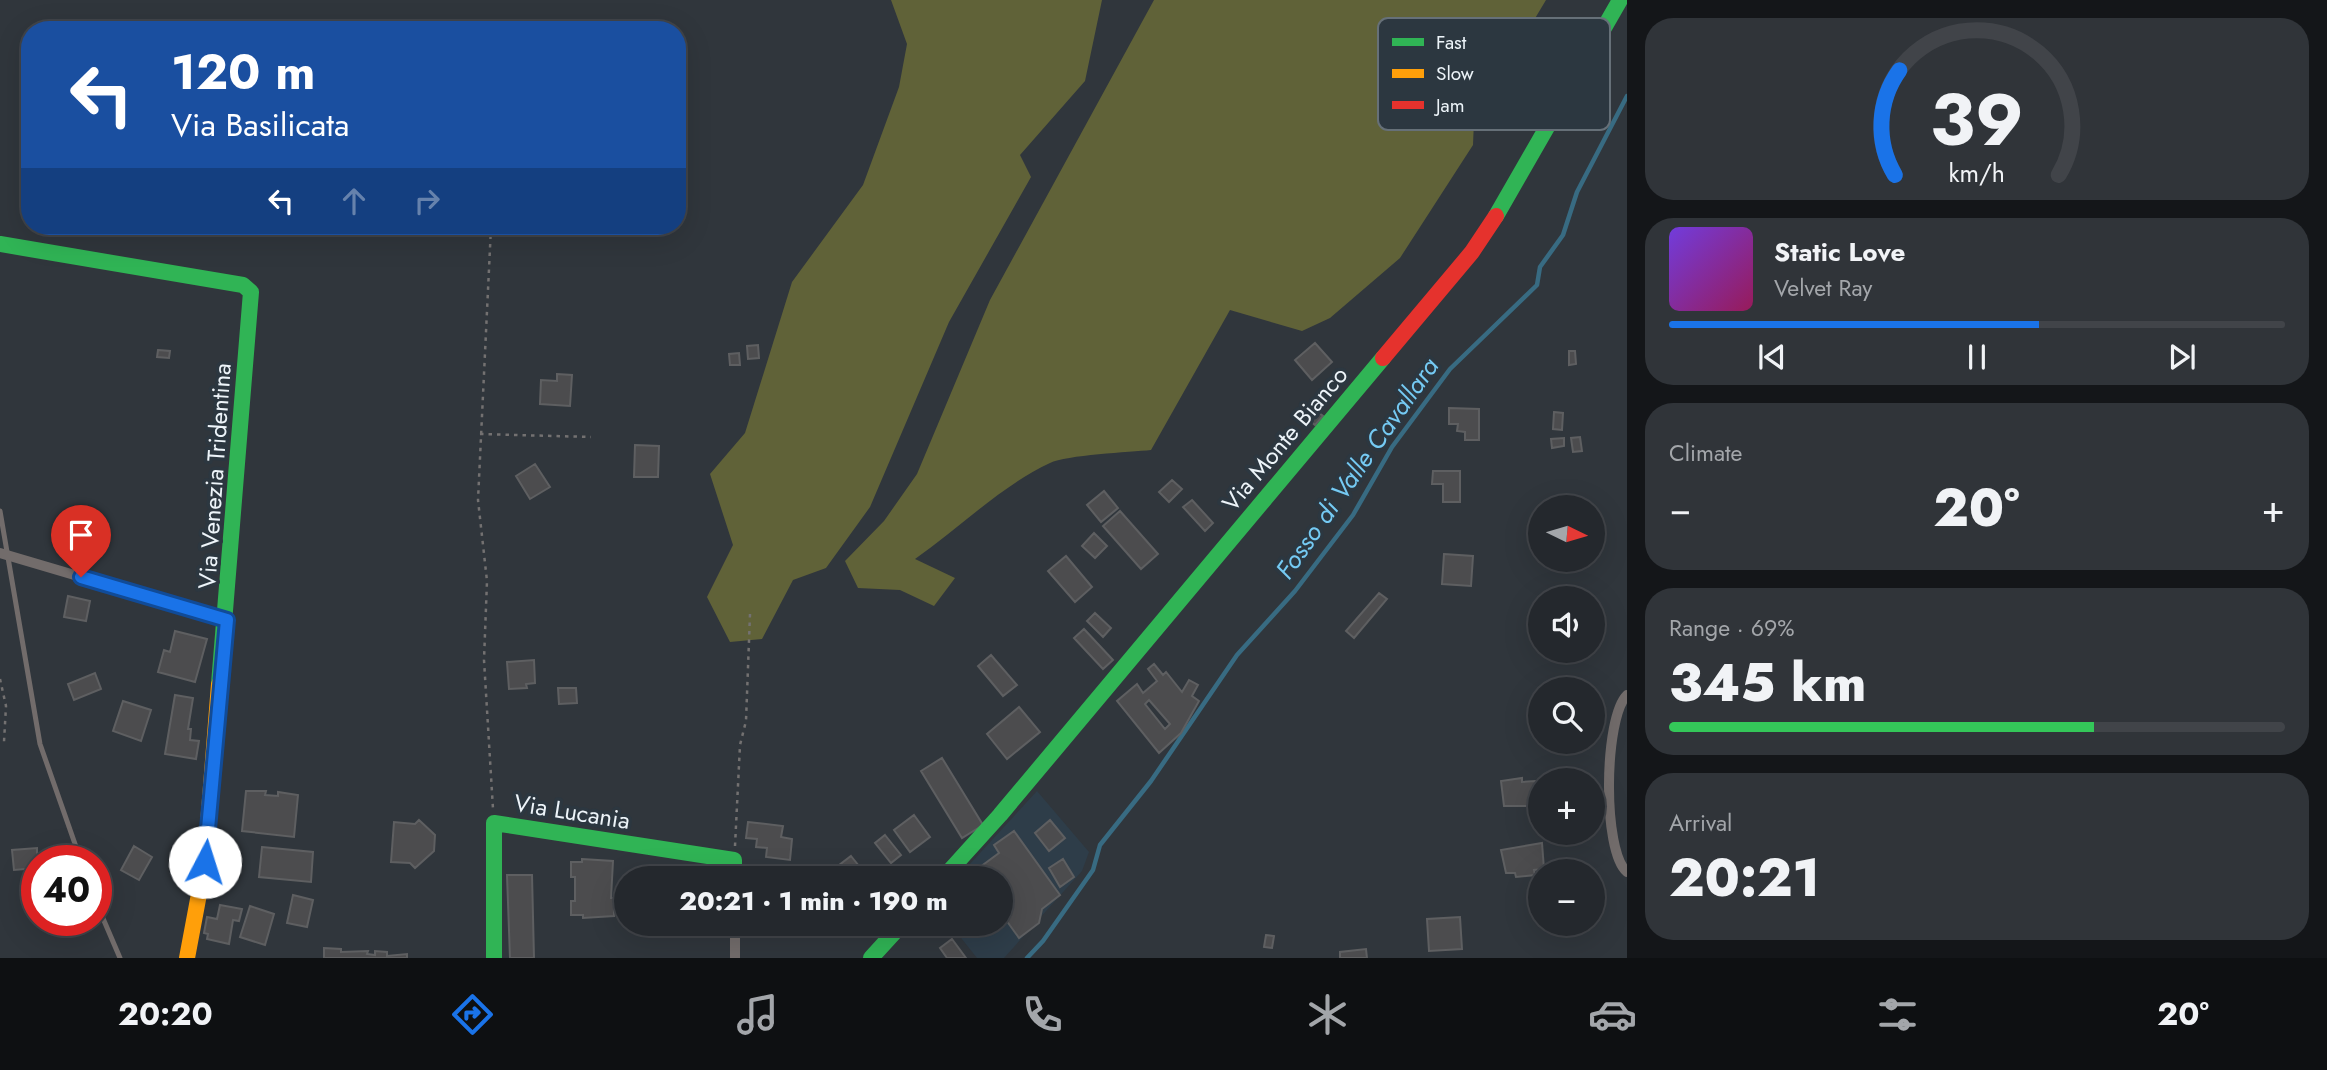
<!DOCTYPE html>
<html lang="en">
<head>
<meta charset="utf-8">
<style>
	:root { --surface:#24282d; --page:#303439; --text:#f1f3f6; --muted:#a3a6aa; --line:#414449; --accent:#1a73e8 }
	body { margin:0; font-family:Jost,sans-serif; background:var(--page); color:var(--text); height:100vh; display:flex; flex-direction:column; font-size:26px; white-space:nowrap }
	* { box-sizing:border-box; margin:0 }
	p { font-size:23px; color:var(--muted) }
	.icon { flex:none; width:38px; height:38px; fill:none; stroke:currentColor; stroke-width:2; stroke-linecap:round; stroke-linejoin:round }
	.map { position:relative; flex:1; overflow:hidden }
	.drawer { display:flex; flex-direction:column; gap:18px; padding:18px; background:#141619; width:700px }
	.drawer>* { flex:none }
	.guide { position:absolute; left:21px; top:21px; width:665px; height:214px; border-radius:28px; box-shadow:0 7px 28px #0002,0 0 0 2px var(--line); background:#1a4fa0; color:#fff; overflow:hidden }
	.needle { width:46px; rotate:95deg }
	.fabs { position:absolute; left:1528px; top:495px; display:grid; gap:14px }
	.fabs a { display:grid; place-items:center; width:77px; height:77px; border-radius:50%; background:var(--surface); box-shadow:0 7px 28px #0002,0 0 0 2px var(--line); font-size:35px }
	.speed { position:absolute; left:21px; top:845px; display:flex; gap:14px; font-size:35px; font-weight:700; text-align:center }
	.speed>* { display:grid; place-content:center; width:91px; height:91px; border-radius:50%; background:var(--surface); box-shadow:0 7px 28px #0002,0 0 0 2px var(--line); line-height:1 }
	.speed .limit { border:10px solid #d22; background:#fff; color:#111 }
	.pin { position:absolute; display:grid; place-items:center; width:60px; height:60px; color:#fff; margin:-72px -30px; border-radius:50% 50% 50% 0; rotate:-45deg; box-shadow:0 0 7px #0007 }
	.pin .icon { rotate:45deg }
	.me { position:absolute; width:77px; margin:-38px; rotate:5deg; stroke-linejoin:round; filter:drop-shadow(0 0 5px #0008) }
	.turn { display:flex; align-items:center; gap:24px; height:147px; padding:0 35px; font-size:32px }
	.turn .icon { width:91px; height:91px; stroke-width:2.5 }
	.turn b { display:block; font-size:49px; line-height:60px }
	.lanes { display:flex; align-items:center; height:66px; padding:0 35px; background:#0003; justify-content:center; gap:35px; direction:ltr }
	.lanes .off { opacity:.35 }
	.big { font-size:52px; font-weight:800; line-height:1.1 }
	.drawer .tile { flex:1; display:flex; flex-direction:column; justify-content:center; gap:10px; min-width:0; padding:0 24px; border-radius:28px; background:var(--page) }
	.drawer .dial { align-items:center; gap:0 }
	.dial svg { height:182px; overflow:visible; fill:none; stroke:var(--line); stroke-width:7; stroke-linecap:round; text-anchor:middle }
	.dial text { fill:var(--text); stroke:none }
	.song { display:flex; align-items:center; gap:21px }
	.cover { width:84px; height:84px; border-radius:10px; background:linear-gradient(135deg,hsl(260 70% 55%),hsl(330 70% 35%)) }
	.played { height:7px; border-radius:4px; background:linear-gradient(90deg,var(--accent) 60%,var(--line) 60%) }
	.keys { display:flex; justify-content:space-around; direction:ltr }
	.heat { display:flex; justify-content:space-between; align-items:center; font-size:38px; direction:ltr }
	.charge { height:10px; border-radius:5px; background:linear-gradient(90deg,#34c759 69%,var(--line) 0) }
	.trip { position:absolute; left:614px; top:866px; width:399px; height:70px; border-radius:35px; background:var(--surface); box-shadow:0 7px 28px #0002,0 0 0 2px var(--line); font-weight:800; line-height:70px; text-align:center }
	.tabs { display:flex; height:112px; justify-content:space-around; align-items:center; background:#0e1012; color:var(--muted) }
	.tabs .icon { width:49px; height:49px }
	.tabs .selected { color:var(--accent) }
	.tabs b { font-size:32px; color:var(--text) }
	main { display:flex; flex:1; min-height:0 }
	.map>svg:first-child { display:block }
	.built { fill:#2e3d49 }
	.forest { fill:#606238 }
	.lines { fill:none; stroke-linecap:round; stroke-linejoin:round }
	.stream { stroke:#386b82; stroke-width:4.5 }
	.building { fill:#4c4c4e; stroke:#5e5f61; stroke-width:2; fill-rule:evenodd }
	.path { stroke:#737171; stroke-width:2.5; stroke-dasharray:3.5 5; stroke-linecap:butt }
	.lane { stroke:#726c6b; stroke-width:5 }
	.street { stroke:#726c6b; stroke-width:10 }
	.fast { stroke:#30b455; stroke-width:16 }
	.slow { stroke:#ff9f0a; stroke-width:16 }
	.jam { stroke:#e5322d; stroke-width:16 }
	.route-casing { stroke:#114b97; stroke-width:18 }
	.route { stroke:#1a73e8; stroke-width:12 }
	.labels { text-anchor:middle; stroke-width:7; stroke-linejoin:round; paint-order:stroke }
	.street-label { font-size:24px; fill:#edf4f9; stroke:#2c3740 }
	.water-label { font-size:26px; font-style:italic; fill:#75caf3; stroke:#2c3740 }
	.key { fill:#2c3740; stroke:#667078; stroke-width:2 }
	.key-label { font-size:19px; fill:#edf4f9 }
</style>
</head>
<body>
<main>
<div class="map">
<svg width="1627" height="958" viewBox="0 0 1627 958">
	<rect width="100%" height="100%" fill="#30363c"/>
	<!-- built -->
	<path class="built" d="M1037 791 1089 852 1082 871 1004 958H977L950 924H1001V878H957Z"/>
	<!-- forest -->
	<path class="forest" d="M891 0H1102L1085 81 1020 155 1031 177 949 322 870 507 826 568 793 580 762 639 730 642 707 597 733 545 710 474 745 433 792 282 863 185 899 87 907 44Z
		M1154 0H1546L1516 50 1475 95 1473 145 1400 258 1330 318 1302 331 1230 310 1151 450C1130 452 1066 455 1050 463 999 487 960 528 915 559L955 578 934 606 900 590 858 588 845 561 884 521 917 474 990 300Z"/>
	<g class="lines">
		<!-- stream -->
		<path class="stream" d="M1027 958 1043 941 1093 870 1100 845 1151 781 1237 655 1295 591 1353 515 1392 447 1450 369 1537 285 1540 267 1563 235 1577 192 1627 96"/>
	</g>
	<!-- building -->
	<path class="building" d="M1315 343 1332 362 1312 380 1295 360Z
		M758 345 759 358 748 359 747 346Z
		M158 350 170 351 169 358 157 357Z
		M1569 351H1575L1576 364 1569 365Z
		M739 353 740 365H730L729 354Z
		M557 374 572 375 570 406 540 404 541 380 557 381Z
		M1449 408 1479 409V440H1465V432L1457 431 1458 424H1449Z
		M1314 409 1323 416 1315 425 1307 418Z
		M1554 412 1563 413 1562 430 1553 429Z
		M1580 437 1582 451 1573 452 1571 438Z
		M1564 438V446L1552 448 1551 439Z
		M635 445 659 446 658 477H634Z
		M535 464 550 487 530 499 516 476Z
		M1433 471H1460V502H1443V484H1432Z
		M1172 480 1182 489 1169 502 1159 492Z
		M1104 491 1118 508 1101 522 1087 505Z
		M1192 500 1213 523 1205 531 1183 507Z
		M1120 511 1158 554 1141 569 1103 526Z
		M1094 533 1107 546 1095 558 1082 546Z
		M1444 554 1473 556 1471 586 1442 584Z
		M1066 556 1092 587 1075 602 1048 571Z
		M1379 593 1387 599 1354 638 1346 631Z
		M68 596 90 601 86 621 64 617Z
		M1095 613 1111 628 1103 637 1087 621Z
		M1084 629 1113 660 1103 669 1074 638Z
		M175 631 207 639 195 682 158 672 164 650 170 652Z
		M991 655 1017 685 1003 696 978 666Z
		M534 660 535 683 526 684 527 688 509 689 507 662Z
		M1154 664 1163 675 1166 672 1182 692 1189 680 1198 685 1192 696 1199 701 1181 733 1159 753 1117 701 1137 684 1143 693 1157 681 1148 669ZM1149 700 1170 724 1165 729 1145 704Z
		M95 673 101 689 74 700 68 684Z
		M558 688H576L577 703 559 704Z
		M175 695 193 698 188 729H191L190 740 199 741 196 759 165 754Z
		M123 701 151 710 141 741 113 731Z
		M1019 707 1040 732 1007 759 987 734Z
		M942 758 983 825 962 838 921 771Z
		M1522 778V782L1535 781 1537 798H1532L1533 806H1504L1501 781Z
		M246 791H266L265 795 278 796V792L298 795 294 837 242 831Z
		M914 815 930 837 910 852 894 830Z
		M419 820 435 835 434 851 415 868 410 863 391 862 394 822 415 824Z
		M1050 820 1065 838 1049 851 1035 833Z
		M748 822 783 826 781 837 792 839 790 860 766 857 767 848 756 847 757 839 746 838Z
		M1014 831 1060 895 1042 909 1039 923 1019 938 1001 913V878H976L972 873 999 853 994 845Z
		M885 835 901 855 891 863 875 843Z
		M1542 843 1544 869 1534 870 1535 875 1516 877 1515 873H1506L1501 850Z
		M134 846 152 857 139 880 121 870Z
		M262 847 313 852 311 882 259 877Z
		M37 848V868L14 870 12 850Z
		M851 856 859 866 854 870 859 876 822 878Z
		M582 859 613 861 611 898H614V916L583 918V915H571V901H575V877H571V862H582Z
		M1063 859 1074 877 1060 887 1049 868Z
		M507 875H532L534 958H510Z
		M293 895 313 900 307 927 287 923Z
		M220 905 242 909 239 921 233 920 229 944 207 939 208 934 204 933 207 917 217 919Z
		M250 906 274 914 265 945 240 937Z
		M1460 917 1462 949 1429 951 1427 919Z
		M1266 935 1274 936 1272 948 1264 947Z
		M952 939 966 958H947L940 948Z
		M324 948 341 949V952L368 951 367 954 375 955V951L387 952V956L407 954V958H324Z
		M1366 949 1367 958H1340V952Z"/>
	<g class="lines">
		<!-- path -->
		<path class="path" d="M491 227 478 500 487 581 484 660 493 809
			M480 434 591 437
			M0 679 6 706 4 742
			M735 846 740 745 746 721 750 614"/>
		<!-- lane -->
		<path class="lane" d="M0 511 40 744 81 861
			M96 902 120 958"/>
		<!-- street -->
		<path class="street" d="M0 553 227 620
			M1627 695C1604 717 1602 851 1627 872
			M735 924V958"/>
		<!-- fast -->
		<path class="fast" d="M1496 216 1620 0
			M0 244 243 285 251 292 219 684
			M943 878 1000 815 1383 358
			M494 958V823L734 860V878
			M871 958 902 924"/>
		<!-- slow -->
		<path class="slow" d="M187 958 205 862 219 684"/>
		<!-- jam -->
		<path class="jam" d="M1383 358 1472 252 1496 216"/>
	</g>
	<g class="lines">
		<defs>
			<path id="route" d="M81 577 227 620 205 862"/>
		</defs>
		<!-- route casing -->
		<use href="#route" class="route-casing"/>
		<!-- route -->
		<use href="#route" class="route"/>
	</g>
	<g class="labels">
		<!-- street labels -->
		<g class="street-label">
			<text transform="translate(1285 439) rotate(-50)" y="8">Via Monte Bianco</text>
			<text transform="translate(215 476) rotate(-86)" y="8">Via Venezia Tridentina</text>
			<text transform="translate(572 812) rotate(9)" y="8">Via Lucania</text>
		</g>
		<!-- water labels -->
		<g class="water-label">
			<text transform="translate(1357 468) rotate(-55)" y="9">Fosso di Valle Cavallara</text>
		</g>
	</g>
	<!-- legend -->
	<rect x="1378" y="18" width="232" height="112" rx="10" class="key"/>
	<rect x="1392" y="38" width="32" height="8" fill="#30b455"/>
	<rect x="1392" y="69" width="32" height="9" fill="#ff9f0a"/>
	<rect x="1392" y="101" width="32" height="8" fill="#e5322d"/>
	<g class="key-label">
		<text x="1436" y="49">Fast</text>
		<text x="1436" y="80">Slow</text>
		<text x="1436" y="112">Jam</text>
	</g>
</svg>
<div class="fabs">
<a><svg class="needle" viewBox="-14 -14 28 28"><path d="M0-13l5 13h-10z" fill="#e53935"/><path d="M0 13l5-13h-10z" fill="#a3a6aa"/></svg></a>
<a><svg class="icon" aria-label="sound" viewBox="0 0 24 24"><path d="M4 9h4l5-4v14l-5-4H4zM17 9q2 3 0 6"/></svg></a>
<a><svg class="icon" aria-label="search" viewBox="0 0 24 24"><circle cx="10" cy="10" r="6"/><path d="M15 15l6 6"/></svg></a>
<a>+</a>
<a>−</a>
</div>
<div class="speed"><div class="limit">40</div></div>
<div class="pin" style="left:81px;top:577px;background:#d93025"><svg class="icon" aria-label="arrive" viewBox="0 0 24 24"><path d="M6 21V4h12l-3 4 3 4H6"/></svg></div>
<svg class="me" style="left:205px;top:862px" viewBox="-20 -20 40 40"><circle r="19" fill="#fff"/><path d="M0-13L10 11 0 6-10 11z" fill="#1a73e8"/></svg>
<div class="trip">20:21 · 1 min · 190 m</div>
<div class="guide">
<div class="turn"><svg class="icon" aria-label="left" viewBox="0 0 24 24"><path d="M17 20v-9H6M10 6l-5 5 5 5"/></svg><div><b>120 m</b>Via Basilicata</div></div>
<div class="lanes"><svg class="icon" aria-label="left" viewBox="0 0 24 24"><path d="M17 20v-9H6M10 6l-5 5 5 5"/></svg><svg class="icon off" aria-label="ahead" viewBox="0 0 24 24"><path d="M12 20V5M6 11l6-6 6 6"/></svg><svg class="icon off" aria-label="right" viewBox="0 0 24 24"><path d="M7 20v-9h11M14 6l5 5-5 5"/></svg></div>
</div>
</div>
<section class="drawer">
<div class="tile dial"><svg viewBox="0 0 100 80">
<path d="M14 69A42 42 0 1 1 86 69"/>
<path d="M14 69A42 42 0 0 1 16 23" stroke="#1a73e8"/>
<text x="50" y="56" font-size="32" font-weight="700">39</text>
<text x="50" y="72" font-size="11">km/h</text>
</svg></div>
<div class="tile">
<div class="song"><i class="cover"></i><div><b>Static Love</b><p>Velvet Ray</p></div></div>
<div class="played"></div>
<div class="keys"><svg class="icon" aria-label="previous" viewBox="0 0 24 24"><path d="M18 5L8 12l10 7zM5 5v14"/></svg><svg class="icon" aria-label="pause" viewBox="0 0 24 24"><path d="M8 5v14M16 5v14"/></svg><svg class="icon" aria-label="next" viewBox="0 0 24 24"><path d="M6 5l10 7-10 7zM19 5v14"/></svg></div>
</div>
<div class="tile"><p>Climate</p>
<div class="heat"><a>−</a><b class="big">20°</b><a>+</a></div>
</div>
<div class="tile"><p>Range · 69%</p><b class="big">345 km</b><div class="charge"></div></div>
<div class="tile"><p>Arrival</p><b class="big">20:21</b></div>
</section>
</main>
<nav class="tabs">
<b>20:20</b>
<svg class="icon selected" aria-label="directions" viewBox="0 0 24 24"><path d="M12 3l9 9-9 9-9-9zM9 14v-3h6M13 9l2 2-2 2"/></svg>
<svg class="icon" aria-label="music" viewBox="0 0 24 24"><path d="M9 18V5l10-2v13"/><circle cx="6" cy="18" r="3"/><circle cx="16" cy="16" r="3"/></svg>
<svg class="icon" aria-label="phone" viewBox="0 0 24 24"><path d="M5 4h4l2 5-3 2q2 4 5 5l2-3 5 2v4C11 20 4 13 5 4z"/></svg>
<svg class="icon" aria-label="climate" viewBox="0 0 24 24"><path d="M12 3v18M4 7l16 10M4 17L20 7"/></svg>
<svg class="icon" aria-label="car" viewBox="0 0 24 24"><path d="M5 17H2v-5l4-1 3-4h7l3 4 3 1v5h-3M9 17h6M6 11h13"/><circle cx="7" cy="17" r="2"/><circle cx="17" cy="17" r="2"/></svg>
<svg class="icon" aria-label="filters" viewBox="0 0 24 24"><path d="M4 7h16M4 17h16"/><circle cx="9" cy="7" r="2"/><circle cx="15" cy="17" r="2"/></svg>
<b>20°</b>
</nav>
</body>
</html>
